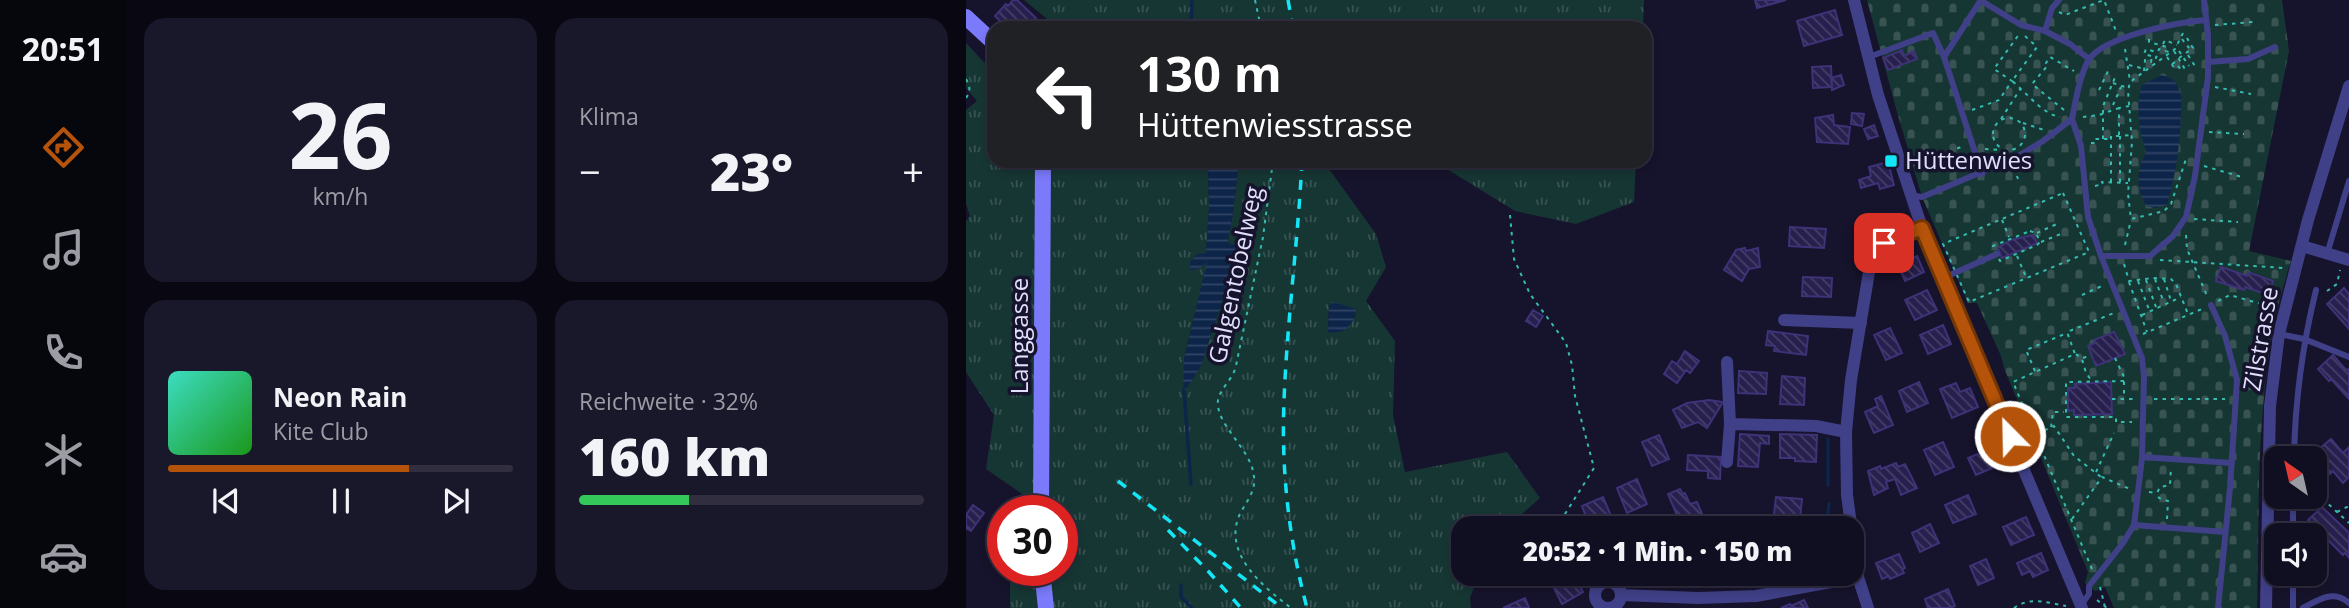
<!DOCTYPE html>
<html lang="de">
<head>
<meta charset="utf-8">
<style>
	:root { --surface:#100e21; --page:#19172a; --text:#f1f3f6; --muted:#9c9ca5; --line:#302e3f; --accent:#b45309 }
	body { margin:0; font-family:"Open Sans",sans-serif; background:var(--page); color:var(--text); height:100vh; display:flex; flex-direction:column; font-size:26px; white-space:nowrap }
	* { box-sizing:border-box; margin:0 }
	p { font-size:23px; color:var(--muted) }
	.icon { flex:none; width:38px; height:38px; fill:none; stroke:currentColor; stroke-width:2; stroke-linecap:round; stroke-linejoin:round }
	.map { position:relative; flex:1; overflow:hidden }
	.sheet { display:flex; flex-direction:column; gap:18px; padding:18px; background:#090812; width:840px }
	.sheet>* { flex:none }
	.hud { position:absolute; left:21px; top:21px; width:665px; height:147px; border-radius:21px; box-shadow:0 4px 10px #0003,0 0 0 2px var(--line); background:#202124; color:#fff; overflow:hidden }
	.needle { width:46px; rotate:326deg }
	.buttons { position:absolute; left:1298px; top:446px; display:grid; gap:14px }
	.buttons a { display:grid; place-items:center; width:63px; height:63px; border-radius:14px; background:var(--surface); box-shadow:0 4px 10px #0003,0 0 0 2px var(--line); font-size:35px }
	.speed { position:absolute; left:21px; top:495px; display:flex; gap:14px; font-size:35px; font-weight:700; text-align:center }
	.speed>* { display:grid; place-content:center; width:91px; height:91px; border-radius:50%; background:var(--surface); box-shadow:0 4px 10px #0003,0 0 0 2px var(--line); line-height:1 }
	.speed .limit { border:10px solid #d22; background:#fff; color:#111 }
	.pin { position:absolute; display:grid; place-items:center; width:60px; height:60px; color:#fff; margin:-30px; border-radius:14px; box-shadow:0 4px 10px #0006 }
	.me { position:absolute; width:77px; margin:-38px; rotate:337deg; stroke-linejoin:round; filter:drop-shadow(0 0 5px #0008) }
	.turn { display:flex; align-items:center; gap:24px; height:147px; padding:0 35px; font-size:32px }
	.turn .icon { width:91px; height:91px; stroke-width:2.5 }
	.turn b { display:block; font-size:49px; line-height:60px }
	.big { font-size:52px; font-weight:800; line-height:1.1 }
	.sheet .tile { flex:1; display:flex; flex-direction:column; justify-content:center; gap:10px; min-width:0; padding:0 24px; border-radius:21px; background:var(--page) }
	.sheet .dial { align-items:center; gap:0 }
	.dial b { font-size:91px; line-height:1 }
	.song { display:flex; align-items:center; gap:21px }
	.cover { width:84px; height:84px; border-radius:10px; background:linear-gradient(135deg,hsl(170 70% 55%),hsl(120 70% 35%)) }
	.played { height:7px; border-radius:4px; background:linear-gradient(90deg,var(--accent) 70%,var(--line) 70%) }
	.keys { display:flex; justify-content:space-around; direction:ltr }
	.heat { display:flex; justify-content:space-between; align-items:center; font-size:38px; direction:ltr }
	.charge { height:10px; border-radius:5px; background:linear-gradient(90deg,#34c759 32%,var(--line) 0) }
	.sheet .tiles { flex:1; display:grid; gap:18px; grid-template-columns:repeat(2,1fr) }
	.trip { position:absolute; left:485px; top:516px; width:413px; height:70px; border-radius:21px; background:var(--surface); box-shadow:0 4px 10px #0003,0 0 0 2px var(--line); font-weight:800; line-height:70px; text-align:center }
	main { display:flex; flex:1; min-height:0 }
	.tabs { display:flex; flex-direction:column; width:126px; justify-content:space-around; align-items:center; background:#06060d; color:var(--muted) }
	.tabs .icon { width:49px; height:49px }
	.tabs .selected { color:var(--accent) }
	.tabs b { font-size:32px; color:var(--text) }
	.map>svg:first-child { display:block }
	.grass { fill:url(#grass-tufts); fill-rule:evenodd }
	.cemetery { fill:url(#cemetery-stones) }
	.water { fill:url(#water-rules) }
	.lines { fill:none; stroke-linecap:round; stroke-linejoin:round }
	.stream { stroke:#0e254a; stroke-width:3.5 }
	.building { fill:url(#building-back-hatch); stroke:#3e3278; stroke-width:2 }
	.path { stroke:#36bbaf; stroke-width:2; stroke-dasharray:3.5 5; stroke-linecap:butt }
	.service { stroke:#404089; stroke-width:6 }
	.minor { stroke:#404089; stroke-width:12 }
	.secondary { stroke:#7a7afa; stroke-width:16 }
	.rail { stroke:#13e6f6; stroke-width:3.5; stroke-dasharray:10 9; stroke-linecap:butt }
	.route-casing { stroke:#753606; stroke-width:18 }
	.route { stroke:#b45309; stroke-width:12 }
	.poi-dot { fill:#13e6f6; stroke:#16132c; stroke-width:2.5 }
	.labels { text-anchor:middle; stroke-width:7; stroke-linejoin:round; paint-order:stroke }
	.poi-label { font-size:24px; fill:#e2dffe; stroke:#16132c; text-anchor:start }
	.street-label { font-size:24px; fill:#e2dffe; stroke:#16132c }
</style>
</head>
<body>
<main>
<nav class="tabs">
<b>20:51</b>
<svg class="icon selected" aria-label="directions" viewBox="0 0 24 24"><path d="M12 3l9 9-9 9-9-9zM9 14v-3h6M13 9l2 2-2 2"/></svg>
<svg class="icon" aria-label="music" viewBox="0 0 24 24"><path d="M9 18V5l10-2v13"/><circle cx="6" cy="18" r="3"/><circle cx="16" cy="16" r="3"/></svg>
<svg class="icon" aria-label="phone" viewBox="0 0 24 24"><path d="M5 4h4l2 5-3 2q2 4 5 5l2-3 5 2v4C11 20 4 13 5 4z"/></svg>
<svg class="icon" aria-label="climate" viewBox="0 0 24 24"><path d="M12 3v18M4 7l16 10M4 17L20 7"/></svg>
<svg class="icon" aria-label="car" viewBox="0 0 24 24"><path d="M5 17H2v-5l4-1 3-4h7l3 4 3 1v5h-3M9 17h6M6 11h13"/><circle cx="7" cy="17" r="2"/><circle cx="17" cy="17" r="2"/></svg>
</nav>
<section class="sheet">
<div class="tiles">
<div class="tile dial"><b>26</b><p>km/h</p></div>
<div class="tile"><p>Klima</p>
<div class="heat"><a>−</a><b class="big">23°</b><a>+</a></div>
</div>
<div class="tile">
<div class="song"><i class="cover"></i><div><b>Neon Rain</b><p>Kite Club</p></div></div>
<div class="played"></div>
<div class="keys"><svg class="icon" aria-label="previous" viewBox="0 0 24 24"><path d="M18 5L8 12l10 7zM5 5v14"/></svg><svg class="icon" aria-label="pause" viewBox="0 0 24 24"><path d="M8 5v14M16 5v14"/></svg><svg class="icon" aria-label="next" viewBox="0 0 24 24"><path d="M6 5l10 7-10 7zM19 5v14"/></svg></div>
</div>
<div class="tile"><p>Reichweite · 32%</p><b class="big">160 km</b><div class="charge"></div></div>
</div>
</section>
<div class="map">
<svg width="1383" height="608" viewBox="0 0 1383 608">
	<defs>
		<pattern id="grass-tufts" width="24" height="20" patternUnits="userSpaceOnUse" patternTransform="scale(1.75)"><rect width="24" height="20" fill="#163634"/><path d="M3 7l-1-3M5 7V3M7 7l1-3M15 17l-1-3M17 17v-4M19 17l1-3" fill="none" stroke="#385352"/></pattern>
		<pattern id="cemetery-stones" width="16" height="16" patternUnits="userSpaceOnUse" patternTransform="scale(1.75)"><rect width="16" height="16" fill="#163634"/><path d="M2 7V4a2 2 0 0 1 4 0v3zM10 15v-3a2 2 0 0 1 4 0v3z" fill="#385352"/></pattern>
		<pattern id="water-rules" width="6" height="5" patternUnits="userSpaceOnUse" patternTransform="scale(1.75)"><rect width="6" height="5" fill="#0e254a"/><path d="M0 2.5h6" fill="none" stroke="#314465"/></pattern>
		<pattern id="building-back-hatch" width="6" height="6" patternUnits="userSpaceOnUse" patternTransform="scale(1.75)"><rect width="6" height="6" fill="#271f4d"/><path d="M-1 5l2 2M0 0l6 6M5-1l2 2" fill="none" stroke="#463f68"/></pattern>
	</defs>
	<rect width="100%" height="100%" fill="#16132c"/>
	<!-- grass -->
	<path class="grass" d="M58 0H678L677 28H92Z
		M0 43 28 73V161H242L243 209 240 254H232L224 262V270L242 260 218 358V393C240 342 257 300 270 246L263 244 262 239 266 220 273 161H363V169L410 234 420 267 400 301 429 341 427 415 439 472 541 452 574 498 540 528H497V574H513L504 598 505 608H44V571L96 570V511H61L62 498 20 469 28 415 0 372V221L4 216 0 204V110L11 101 0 88ZM363 305 390 315C382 327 378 335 362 331Z
		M468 161H670L668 202 610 224 549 211Z"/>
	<!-- cemetery -->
	<path class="cemetery" d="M901 0H1316L1323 51 1283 251 1325 261C1288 373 1294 491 1291 608H1148L1139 587 1129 591 1119 583 1122 572 1038 368 1035 356 1011 303H1002L956 197 929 105Z"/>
	<!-- water -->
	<path class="water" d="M1195 75C1203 77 1209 79 1212 87 1217 96 1215 104 1215 113 1214 146 1210 174 1201 205L1189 208 1180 206C1170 186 1170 172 1180 152 1173 129 1169 108 1176 85Z
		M242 161H273L266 220 262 239 263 244 271 245 259 293 234 368 217 394 218 359 241 262 233 269 224 270V262L232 254 240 253 243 209Z
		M367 302 390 309C389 325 378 335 362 332L363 305Z"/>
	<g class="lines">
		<!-- stream -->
		<path class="stream" d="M225 28 226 0
			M218 390 225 484
			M862 485V439
			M860 528 863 504
			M215 585V597L226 608"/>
	</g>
	<!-- building -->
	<path class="building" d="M47 0H51L70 18 64 24 68 28H41L29 16 40 4 42 6Z
		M789 0H820L791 8Z
		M869 10 876 35 838 46 831 21Z
		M936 50 938 56 948 51 951 59 922 70 917 58Z
		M865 66 866 87 847 88 846 67Z
		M875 75 878 85 866 90 865 78Z
		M886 113 898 114 896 126 885 124Z
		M867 115 868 125 884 127 882 144 851 142 849 118Z
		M908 125 912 136 902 139 898 129Z
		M922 162 928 185 914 189 912 183 895 188 893 180 905 176 903 167Z
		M824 227 860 229 858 248 823 246Z
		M1067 235 1071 243 1036 258 1032 248 1045 240Z
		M779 248 780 251 792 248 794 267 783 269 776 281 758 270 770 250Z
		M951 256 958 272 939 281 932 265Z
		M1255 267 1281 276 1282 272 1307 281 1303 295 1279 287 1278 290 1250 281Z
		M837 277 866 278 865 297 836 296Z
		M1378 288 1383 294V329L1361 304Z
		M961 290 971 310 949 320 939 300Z
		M567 310 577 316 570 327 560 321Z
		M977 325 985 344 962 354 954 335Z
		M924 328 936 353 920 360 908 335Z
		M802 331 842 336 840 355 808 351 809 346 800 345Z
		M1148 332 1159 354 1130 366 1122 346 1129 343 1128 340Z
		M719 351 733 361 724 373 720 370 711 383 698 374 706 361 711 364Z
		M1367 355 1380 370 1383 369V399L1365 379 1363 381 1352 369Z
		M773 371 801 373 800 394 772 393Z
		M816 376 839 378 838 405 814 404Z
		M953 382 962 403 941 412 933 391Z
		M1145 382 1146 414 1108 415V410L1102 411V388H1109V384Z
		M990 383 994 392 1004 388 1012 407 986 418 974 389Z
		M915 396 927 425 908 433 899 412 912 406 909 399Z
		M743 400 757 402 741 428 732 422 716 428 707 410 721 403Z
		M774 434 803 436V444L794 443 792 467 772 466Z
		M814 434 851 435 850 462 829 461V458H814Z
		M693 435 703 459 686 466 676 442Z
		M1365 439 1377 453 1383 447V477L1377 483 1367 471 1364 474 1347 454Z
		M977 442 988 467 969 475 958 450Z
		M1031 446 1038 463 1010 475 1002 458Z
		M722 455 755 457 754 479 742 478V471L721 470Z
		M930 463 932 467 939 464 951 488 935 495 929 479 920 482 922 488 908 495 902 471 914 466 915 469Z
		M671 479 681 504 661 513 651 488Z
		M714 489 717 494 719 493 724 504 731 502 737 516 715 525 702 494Z
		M1002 495 1010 514 987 523 979 505Z
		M637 497 648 523 634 528H624L616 506Z
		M810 497 836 499 833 528H820V524L807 523Z
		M7 505 18 513 5 531 0 528V515Z
		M1356 507 1383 533V558L1379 553 1377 555 1342 520Z
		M1060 517 1068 535 1045 545 1037 527Z
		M588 518 592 528H572L570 525Z
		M964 524 973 543 954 552 946 533Z
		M1075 553 1082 570 1067 577 1064 571 1056 575 1051 563Z
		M933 554 939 568 936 569 938 573 924 579 923 576 916 579 910 563Z
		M1020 559 1028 578 1012 585 1004 566Z
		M610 578 617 592 596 604 588 588Z
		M982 589 989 606 985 608H962L959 599Z
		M559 598 563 608H537Z
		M838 600 842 608H815L824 604 825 606Z"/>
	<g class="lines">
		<!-- path -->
		<path class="path" d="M289 0 295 28
			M1093 12 1099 15 1138 0 1150 31
			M1249 25 1287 22
			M1217 33 1209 49 1164 82 1162 91 1166 142 1162 194 1165 219 1198 211 1205 204 1220 159
			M1059 36 1071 47 1046 81C1060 92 1076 114 1094 117
			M1183 39V42L1201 47 1199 51
			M1216 39 1223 48
			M1197 44 1199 40 1211 45
			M1159 49 1164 81
			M1208 51 1220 71
			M1213 51 1223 66
			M1222 55 1229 66
			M1185 56 1178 54 1180 49 1190 52
			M1201 57 1209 69
			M1213 58 1227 48 1221 38
			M1206 64 1209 62 1215 70
			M1163 65 1175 68
			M1178 71 1179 60 1185 62 1186 57 1190 58 1193 49 1203 52
			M0 79C4 86 5 91 0 98
			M1147 83 1162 88
			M1249 87 1285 94
			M1133 90 1143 69
			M1147 105 1155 87
			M1006 110 1033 100 1046 81 1028 69 1054 33
			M1098 110 1066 84 1082 65 1080 63 1084 57 1108 71
			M1117 117 1133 115 1153 108
			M1027 134a16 16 0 1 1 32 0a16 16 0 1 1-32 0Z
			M1035 119 1055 88
			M1057 123 1078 130
			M1243 132 1278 134
			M1153 135V108L1163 106
			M1137 139V106L1150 75
			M1125 143H1129V139H1144
			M1019 149 1038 150
			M967 157 998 146
			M307 161 297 237 272 356C271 361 270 367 268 372 264 381 254 390 252 400 249 425 286 449 288 477 290 492 279 503 273 516 257 555 299 588 325 608
			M1238 166 1276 177
			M1048 168 1052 179
			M1145 182V136H1153
			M1154 182V136L1165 135
			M1129 186 1137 184 1136 182 1162 183
			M1097 193 1123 252 1003 302 977 244Z
			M544 215 548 259 564 294 600 343 606 365 609 396 628 468 599 514 605 526
			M1228 219 1272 222
			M1036 220 1043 237
			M1064 231 1070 233 1074 242 1071 245 1034 261 1027 246Z
			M1071 233 1093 223
			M1220 235 1221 249 1241 296
			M1075 242 1097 233
			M1159 245 1165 220
			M1051 256 1060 277
			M1194 260 1318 268
			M1158 264 1163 281 1186 278 1205 279 1210 284 1222 314
			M1189 279 1198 303
			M1198 279 1205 301
			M1180 280 1190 307
			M1172 281 1184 312
			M1163 282 1181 332
			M1361 291 1371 284 1374 270
			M1116 295 1138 285
			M1252 301 1264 295 1295 304
			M1176 315 1215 297
			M1177 334 1236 309
			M1110 354 1116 359 1120 373 1126 381
			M1117 358 1125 355
			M1149 358 1158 377V398
			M1069 371 1060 350 1101 333
			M1158 381 1100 382V417H1150V422H1166
			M1146 399H1168
			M1188 399H1259
			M1085 427 1087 412H1098
			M1071 434 1088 426 1108 456 1135 477
			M1130 472 1148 433
			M1183 492 1191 493
			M1348 497 1358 500 1383 523
			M1371 512 1383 506
			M1106 519 1136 477 1164 489
			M1201 519 1202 501 1193 498 1191 493 1194 487 1204 485 1205 467
			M1126 569 1047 382 1109 354 1101 332 1148 313
			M1134 587 1139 607 1136 608
			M1131 600 1141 608
			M645 608H646
			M1048 608C1064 596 1082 603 1100 606"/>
		<!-- service -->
		<path class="service" d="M1014 0 1055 25 1079 31 1104 44 1123 59
			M1015 0 978 57 1016 174
			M1079 31 1086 8 1093 0
			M903 57 967 33 978 57
			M1242 62 1282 59 1309 47
			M1106 119C1110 100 1113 78 1122 61 1136 36 1214 22 1240 20
			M944 195 956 197 1049 158 1077 141 1106 119 1115 146 1122 217 1135 256 1176 358 1178 377 1176 458 1168 525 1157 543 1123 586V594L1115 605
			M1361 254 1383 181
			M1135 256H1184L1207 236 1220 217 1229 176 1242 77V35L1238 0
			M984 275 1031 254
			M1245 305 1259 336 1271 380 1264 488 1252 608
			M1313 334 1338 339 1383 357
			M1176 457 1266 463
			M1328 458C1329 400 1336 347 1350 290
			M1327 497V536
			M1302 498H1327
			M1168 525 1259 532
			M1327 574V608
			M1337 608C1352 600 1367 589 1383 603"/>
		<!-- minor -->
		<path class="minor" d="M888 0 912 95 956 228 1116 608
			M1336 246 1383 260
			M818 320 895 323
			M764 424 850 426 880 432
			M761 462 764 424 761 362
			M629 595a13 13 0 1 1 26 0a13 13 0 1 1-26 0Z
			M655 595 732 598 790 596 892 577
			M902 608 892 577 881 495 880 432 885 380 905 260C915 240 935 235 956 228
			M1300 608 1304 406 1313 334 1342 220 1383 86"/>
		<!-- secondary -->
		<path class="secondary" d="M0 17 28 43
			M75 511 77 161
			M76 570 80 608"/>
		<!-- rail -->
		<path class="rail" d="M322 0 327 28
			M336 161C332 241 321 321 318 401 315 470 323 541 341 608
			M152 481 316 608
			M202 530 242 571 275 608"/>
	</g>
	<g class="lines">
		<defs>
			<path id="route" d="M918 243 956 228 1044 436"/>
		</defs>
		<!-- route casing -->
		<use href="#route" class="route-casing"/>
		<!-- route -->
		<use href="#route" class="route"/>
	</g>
	<!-- markers -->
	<rect class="poi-dot" x="918" y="154" width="14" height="14" rx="3.5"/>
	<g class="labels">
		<!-- poi labels -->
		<g class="poi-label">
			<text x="939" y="169">Hüttenwies</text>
		</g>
		<!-- street labels -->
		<g class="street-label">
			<text transform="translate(270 275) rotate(-78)" y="8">Galgentobelweg</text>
			<text transform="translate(54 336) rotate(-90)" y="8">Langgasse</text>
			<text transform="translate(1295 339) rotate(-80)" y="8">Zilstrasse</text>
		</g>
	</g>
</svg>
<div class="buttons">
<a><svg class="needle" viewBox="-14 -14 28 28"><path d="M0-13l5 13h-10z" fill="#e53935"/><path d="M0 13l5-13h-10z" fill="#9c9ca5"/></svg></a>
<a><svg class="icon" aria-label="sound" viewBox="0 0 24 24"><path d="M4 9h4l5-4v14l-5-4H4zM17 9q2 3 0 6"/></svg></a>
</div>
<div class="speed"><div class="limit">30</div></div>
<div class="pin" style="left:918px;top:243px;background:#d93025"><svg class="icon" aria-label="arrive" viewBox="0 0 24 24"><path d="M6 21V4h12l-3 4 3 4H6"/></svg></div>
<svg class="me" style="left:1044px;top:436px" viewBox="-20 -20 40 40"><circle r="17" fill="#b45309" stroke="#fff" stroke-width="3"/><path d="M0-11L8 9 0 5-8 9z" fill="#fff"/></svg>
<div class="trip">20:52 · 1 Min. · 150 m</div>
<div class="hud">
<div class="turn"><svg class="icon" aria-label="left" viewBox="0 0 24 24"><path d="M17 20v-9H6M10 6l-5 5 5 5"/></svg><div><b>130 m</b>Hüttenwiesstrasse</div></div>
</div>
</div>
</main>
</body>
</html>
